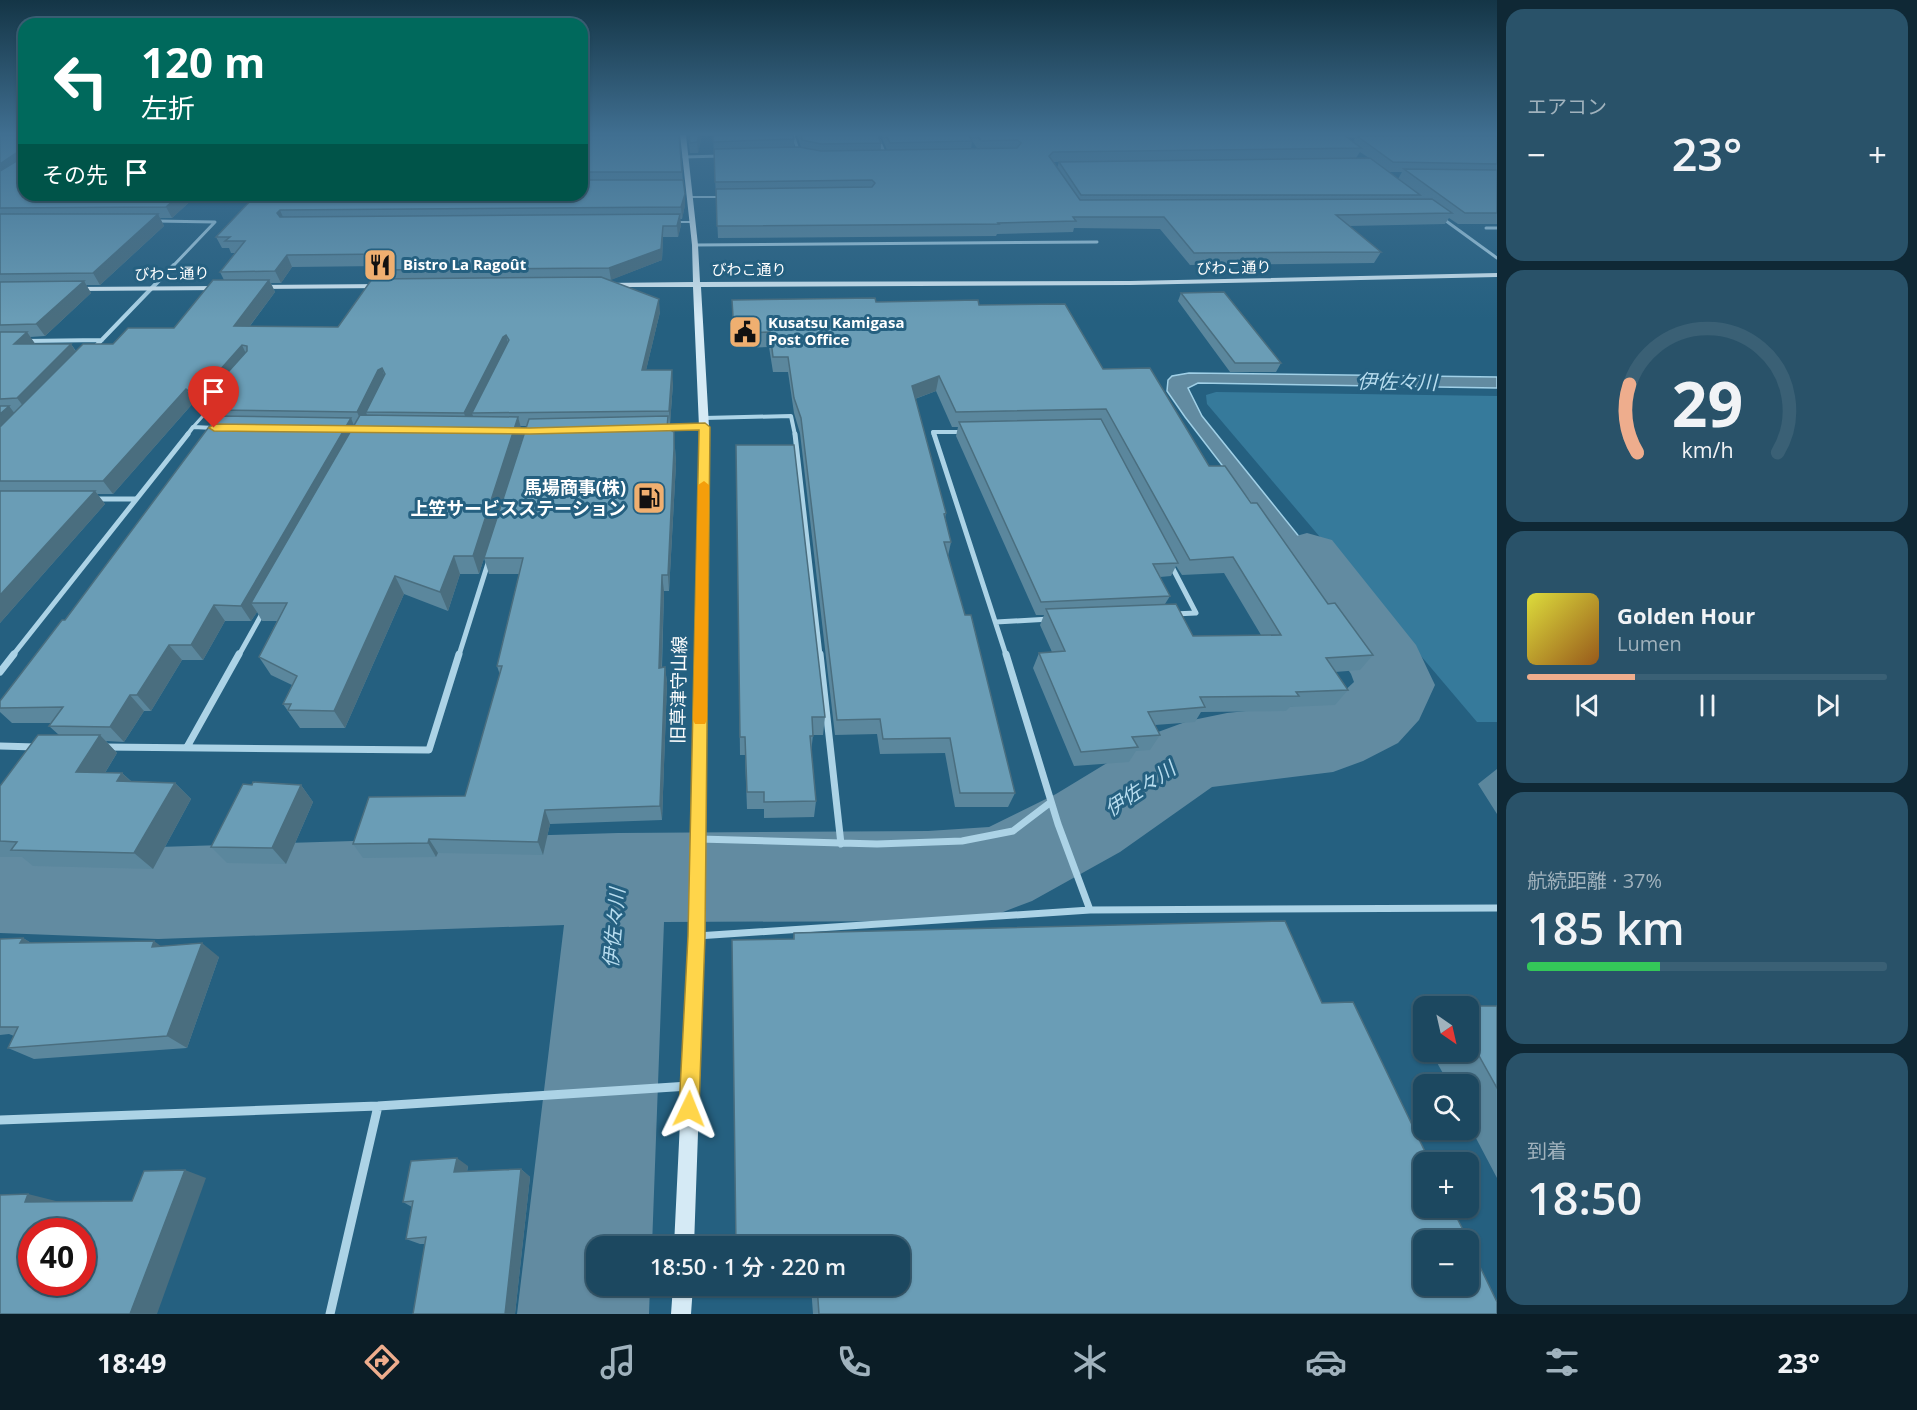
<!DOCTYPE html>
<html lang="ja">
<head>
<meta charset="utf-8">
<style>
	:root { --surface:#1c4860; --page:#295269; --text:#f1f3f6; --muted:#a0b2bd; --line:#3a6075; --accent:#eead8d }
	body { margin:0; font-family:"Open Sans","Noto Sans JP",sans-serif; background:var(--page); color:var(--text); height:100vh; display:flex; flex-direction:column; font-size:22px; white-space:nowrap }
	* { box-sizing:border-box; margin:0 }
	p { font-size:20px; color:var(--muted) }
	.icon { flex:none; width:33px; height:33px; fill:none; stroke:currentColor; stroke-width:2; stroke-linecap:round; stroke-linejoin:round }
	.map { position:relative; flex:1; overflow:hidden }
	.sheet { display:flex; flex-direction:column; gap:9px; padding:9px; background:#0f2835; width:420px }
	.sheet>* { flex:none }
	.banner { position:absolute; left:18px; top:18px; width:570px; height:183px; border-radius:18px; box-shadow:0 2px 4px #0004,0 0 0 2px var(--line); background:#00695c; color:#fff; overflow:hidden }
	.needle { width:39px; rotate:146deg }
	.tools { position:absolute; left:1413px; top:996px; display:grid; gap:12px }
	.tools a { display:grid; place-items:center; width:66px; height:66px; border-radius:12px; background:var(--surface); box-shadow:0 2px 4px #0004,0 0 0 2px var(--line); font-size:30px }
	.speed { position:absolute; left:18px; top:1218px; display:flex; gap:12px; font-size:30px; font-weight:700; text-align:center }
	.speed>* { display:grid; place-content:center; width:78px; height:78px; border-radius:50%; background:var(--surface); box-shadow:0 2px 4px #0004,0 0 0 2px var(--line); line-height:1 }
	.speed .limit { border:9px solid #d22; background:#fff; color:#111 }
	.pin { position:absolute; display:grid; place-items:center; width:51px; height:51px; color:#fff; margin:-62px -26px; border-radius:50% 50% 50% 0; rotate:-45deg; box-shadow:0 0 6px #0007 }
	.pin .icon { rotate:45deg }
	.me { position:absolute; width:66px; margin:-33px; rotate:2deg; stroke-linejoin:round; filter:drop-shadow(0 0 4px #0008) }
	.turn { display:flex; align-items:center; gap:21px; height:126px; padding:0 24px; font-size:27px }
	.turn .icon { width:78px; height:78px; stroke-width:2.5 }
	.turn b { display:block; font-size:42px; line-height:51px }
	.then { display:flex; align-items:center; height:57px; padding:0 24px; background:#0003; gap:12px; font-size:22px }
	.big { font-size:45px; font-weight:600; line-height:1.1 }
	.sheet .tile { flex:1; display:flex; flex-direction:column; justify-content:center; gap:9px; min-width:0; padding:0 21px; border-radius:18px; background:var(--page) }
	.sheet .dial { align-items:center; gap:0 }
	.dial svg { height:156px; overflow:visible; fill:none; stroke:var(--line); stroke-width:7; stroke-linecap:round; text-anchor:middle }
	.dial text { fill:var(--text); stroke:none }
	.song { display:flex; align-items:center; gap:18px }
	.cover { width:72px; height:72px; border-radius:9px; background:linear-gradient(135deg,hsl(60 70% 55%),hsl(30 70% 35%)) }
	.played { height:6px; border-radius:3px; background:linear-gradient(90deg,var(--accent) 30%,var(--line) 30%) }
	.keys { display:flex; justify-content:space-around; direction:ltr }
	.heat { display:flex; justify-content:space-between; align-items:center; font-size:33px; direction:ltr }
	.charge { height:9px; border-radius:4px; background:linear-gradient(90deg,#34c759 37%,var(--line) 0) }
	.trip { position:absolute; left:586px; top:1236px; width:324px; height:60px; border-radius:18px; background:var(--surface); box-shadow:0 2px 4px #0004,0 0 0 2px var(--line); font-weight:600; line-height:60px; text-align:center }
	.menu { display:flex; height:96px; justify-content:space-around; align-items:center; background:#0b1d26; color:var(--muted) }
	.menu .icon { width:42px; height:42px }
	.menu .current { color:var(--accent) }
	.menu b { font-size:27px; color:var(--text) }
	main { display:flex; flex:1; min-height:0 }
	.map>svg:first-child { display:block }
	.green { fill:#367a9b }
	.water { fill:#628ba1; stroke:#a0d0e7; stroke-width:1.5 }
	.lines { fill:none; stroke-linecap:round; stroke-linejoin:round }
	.river { fill:#628ba1; fill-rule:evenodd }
	.lane-far1 { stroke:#acd3e6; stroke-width:2 }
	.lane { stroke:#acd3e6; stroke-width:3 }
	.street-far4 { stroke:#acd3e6; stroke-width:3 }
	.street-far3 { stroke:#acd3e6; stroke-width:4 }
	.street-far2 { stroke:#acd3e6; stroke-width:5 }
	.street-far1 { stroke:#acd3e6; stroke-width:7 }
	.street { stroke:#acd3e6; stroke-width:9 }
	.secondary { fill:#d5eaf5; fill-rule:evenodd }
	.wall { fill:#5b879d; fill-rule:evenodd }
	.shaded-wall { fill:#4a6e7f }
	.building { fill:#6a9db6; stroke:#4a6e7f; stroke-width:1.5; fill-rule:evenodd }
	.route { fill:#ffd54a; stroke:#a68a30; stroke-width:1.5 }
	.slow { fill:#f59e0b }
	.labels { text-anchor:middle; stroke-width:6; stroke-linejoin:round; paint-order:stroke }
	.far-poi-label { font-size:15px; font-weight:bold; fill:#fff; stroke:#256080; text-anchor:start }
	.far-street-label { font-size:15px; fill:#fff; stroke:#256080 }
	.poi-label { font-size:18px; font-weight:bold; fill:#fff; stroke:#256080; text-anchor:end }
	.street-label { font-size:18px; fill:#fff; stroke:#256080 }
	.water-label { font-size:20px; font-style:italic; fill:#b7dcee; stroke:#256080 }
</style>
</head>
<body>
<main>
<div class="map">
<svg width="1497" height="1314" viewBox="0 0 1497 1314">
	<rect width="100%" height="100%" fill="#256080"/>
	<!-- green -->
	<path class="green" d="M1216 392 1497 396V722H1477L1207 404 1206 395Z"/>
	<!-- water -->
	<path class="water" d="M1189 373 1497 377V388L1198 383 1188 388 1202 416 1383 641 1361 646 1185 417 1167 391 1168 380 1172 376Z"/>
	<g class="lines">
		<!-- river -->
		<path class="river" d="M1307 533 1332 540 1416 645 1435 685 1419 720 1398 743 1363 761 1333 772 1212 787 1120 852 1032 901 998 914 928 921 664 922 652 1246H597V1286H650L649 1314H517L564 925 158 939 0 933V843L158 847 618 833 928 831 989 827 1056 794 1158 732 1188 721 1227 713 1323 703 1340 695 1354 682 1351 674 1272 557 1282 540Z"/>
		<!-- lane-far1 -->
		<path class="lane-far1" d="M688 197H722
			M676 222H691"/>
		<!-- lane -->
		<path class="lane" d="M193 427 211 407"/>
		<!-- street-far4 -->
		<path class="street-far4" d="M793 135 799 153
			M877 135 886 157
			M684 157 721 156
			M1442 218 1497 258
			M156 221 215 222 173 266
			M1486 228H1497
			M695 245 1097 242"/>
		<!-- street-far3 -->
		<path class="street-far3" d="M25 341 102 340
			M93 349 174 265
			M704 418 791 416 795 435
			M663 428 704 427
			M187 435 193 427 215 428
			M934 435 933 432H964"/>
		<!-- street-far2 -->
		<path class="street-far2" d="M795 434 820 655
			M934 434 1006 655
			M94 499H135
			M1171 565 1196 613 1174 614
			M996 622 1050 619
			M13 655 188 434
			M239 655 263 612
			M459 655 489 560"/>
		<!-- street-far1 -->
		<path class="street-far1" d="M820 654 841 844
			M1006 654 1058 824 1090 910
			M0 672 14 654
			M0 746 36 747
			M104 747 429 750 459 654
			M187 747 239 654
			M699 839 877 844 962 841 1013 831 1051 802
			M697 936 1090 910 1497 908"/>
		<!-- street -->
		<path class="street" d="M0 1120 378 1106 689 1086
			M330 1314 378 1106"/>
		<!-- secondary -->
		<path class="secondary" d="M680 135H686L698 245 700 282 1130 281 1497 273V277L1130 285 701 287 709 427 705 936 694 1246H674L689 936 699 427 693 287H604L600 285 604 283 693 282 692 245Z
			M383 284 387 286 386 288 256 289 252 287 256 285Z
			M221 286H224V290L73 291 69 289 73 287Z
			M673 1286H693L691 1314H671Z"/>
	</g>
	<!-- wall -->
	<path class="wall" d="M0 135H24V195H197L172 218H160L164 226 100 285H86L91 293 45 336 30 337 35 344H71L76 351 113 344 174 328 224 280 220 272 235 253H231L229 248H222L216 237 256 195H582V135H679L685 205 682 219H680L681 225 678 237H663L662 260 610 280 660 312 646 370 673 383 670 424H668L669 429 675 448 676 464 669 591H664L662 668 665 667 667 683 662 820 550 824 543 855 438 853 436 857 363 858 353 844 465 796 500 675 497 666 519 574H489L484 558 527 426H520L523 435 479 574H460L448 611 404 594 345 728H300L283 704 292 685 271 675 259 657 277 621H262L257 612 251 621H225L203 660H182L151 711H144L124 742 106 741 117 753 105 773H122L131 781 175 783 191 799 153 869 33 866 22 857H0V786L59 735 49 726 52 723H12L0 712V701L65 620 215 419 209 414 205 407 203 410 194 402 113 494H97L105 504 0 623ZM380 266 378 270 380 279 338 327 250 326 275 292 271 283H281L292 267Z
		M688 135H702L698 153H690Z
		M713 135 794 139V147H801L797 135H878L881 143V151L887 150 881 135H1497V224H1458L1449 218 1445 224 1349 226 1381 252 1374 263 1190 265 1160 229 1074 228 1073 232 997 234 996 236 718 238ZM1348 138H1355L1353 142ZM972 141 977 148 971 149ZM1360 152 1369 158 1059 162 1057 168 1053 162 1356 158ZM1389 172H1402L1398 179Z
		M1181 293 1281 363 1276 372H1230L1178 301Z
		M732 300 876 302 979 305 1103 369 1209 466 1251 503 1328 604 1373 655 1360 670 1335 672 1348 690 1335 705 1290 707 1286 711 1201 712 1195 722 1155 725 1160 735 1150 750 1136 751 1129 762 1074 766 1033 668 1039 653 1052 652 1040 625 1044 615H1036L956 436 958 427H952L936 391 915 399 946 513 945 518 951 542 948 556 1015 793 1008 807H955L945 753 880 754 877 734 835 735 800 433 794 413 788 372H773L769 347 734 348ZM1176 566 1182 575 1224 573 1261 635 1193 636 1165 604 1170 596 1160 577 1171 576Z
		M736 445 825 717 823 735H813L811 753 816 801 814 817 764 818V809H747L745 755H740Z
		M1497 769V814L1478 784Z
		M301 785 313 802 286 864 227 863 211 847Z
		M794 933 1322 1003 1497 1314H813L811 1286H900L793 939Z
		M23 938 31 943 162 946 219 957 187 1048 34 1059 8 1048 14 1036 9 1034 0 1035V939Z
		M1452 1006H1497V1178L1468 1123V1084H1449L1431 1052H1468V1006Z
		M1424 1021V1036L1417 1024Z
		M468 1166 467 1172 521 1169 530 1177 515 1314H413L425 1244H420L406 1239 412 1207 403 1202Z"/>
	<!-- shaded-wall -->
	<path class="shaded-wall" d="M699 135H702L698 153 697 142Z
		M16 153 22 164 0 179V164Z
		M685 194V205L682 219 681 207Z
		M179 195H197L172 218 166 207Z
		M280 210 285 222 277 213Z
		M158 214 164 226 100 285 93 273Z
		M680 214 681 225 678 237 677 226Z
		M663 226V237L662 260 611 280 609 268Z
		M287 255 292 267 281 283 275 271Z
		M269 280 275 292 240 339 234 326Z
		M84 281 91 293 45 336 36 324Z
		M659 299 660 312 643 383 642 370Z
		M27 332 36 345 14 344Z
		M506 335 509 347 472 413 473 416 468 426 464 413 503 337Z
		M71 344 79 357 27 411 17 398Z
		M242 345 248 358 202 401 205 407 203 410 196 397Z
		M382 368 386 381 366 412 367 415 363 425 357 412 378 370Z
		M672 370 673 383 670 424 669 411Z
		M939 376 936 391 909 401 912 386Z
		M186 389 194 402 113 494 103 481Z
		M9 406 19 419 0 437V414Z
		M518 417 523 435 479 574 473 556Z
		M351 418 357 433 251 603 257 612 251 621 241 606Z
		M674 432 676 464 669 591 668 575Z
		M95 491 105 504 0 623V595Z
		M454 556 460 574 448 611 440 592Z
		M662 575 664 591 661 683 659 668Z
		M395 576 404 594 345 728 334 711Z
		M214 605 225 621 203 660 191 645Z
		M169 645 182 660 151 711 137 695Z
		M665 667 667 683 662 820 660 806Z
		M130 695 144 711 124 742 110 727Z
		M100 735 117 753 95 789 76 772Z
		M122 773 140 790 117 781Z
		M175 783 191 799 153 869 134 853Z
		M301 785 313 802 286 864 272 848Z
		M545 810 550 824 543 855 538 842Z
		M429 839 438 853 436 857 428 843Z
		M23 938 46 952 20 943Z
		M154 941 173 955 152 947Z
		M202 943 219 957 187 1048 167 1036Z
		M457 1158 468 1166 465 1180 454 1172Z
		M521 1169 530 1177 515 1314H505Z
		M185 1170 206 1178 157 1314H130Z
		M28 1194 56 1201 53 1209 25 1202Z"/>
	<!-- building -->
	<path class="building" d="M0 135H24V195H179L166 207 0 208V171L20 159 21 155 16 153 0 164Z
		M582 135H679L682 172H582Z
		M689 135H699L697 142 690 143Z
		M713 135H793L794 139 713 142Z
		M801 135H878L881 143 821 144 802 140Z
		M886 135H969L972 141 890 143Z
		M977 135H1344L1361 148 1053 152 1049 156 1080 200 1432 199 1452 213 1336 215 1381 252 1194 253 1164 217H1073L1076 221 998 223 999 224 717 226 716 189 872 187 875 183 872 180 715 182 714 149 799 147 821 151 887 150 1017 148 1021 143 1017 140 981 141Z
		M1357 136H1497V164L1393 162Z
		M1370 158 1420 195H1081L1059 162Z
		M1404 169 1497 170V213H1465Z
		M582 180H683L685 194 681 207 280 210 277 213 280 217 680 214 677 226H663L661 249 609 268 378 270 388 254 287 255 275 271 220 272 245 241H225L230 237H216L256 195H582Z
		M0 214H158L93 273 0 274Z
		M601 277 659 299 642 370H672L669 411 472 413 509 340 506 335 503 337 464 413 366 412 385 374 382 368 378 370 357 412 213 410 202 401 247 351V346L242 345 196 397 186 389 103 481H0V427L83 344H113L128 328H174L213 280H269L234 326 338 327 372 279Z
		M84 281 36 324 0 325V282Z
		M1224 292 1281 363H1235L1181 293Z
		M875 298 876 302 978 300 979 305 1065 304 1103 369 1150 368 1209 466H1225L1251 503H1257L1328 604 1335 603 1373 655 1326 658 1348 690 1296 692 1299 696 1200 697 1205 707 1148 712 1160 735 1132 737 1138 747 1081 752 1039 653 1065 651 1046 609 1176 604 1193 636 1281 635 1233 557 1190 560 1106 409 956 412 939 376 912 386 946 513 944 514 951 542H944L965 615H971L1015 793H960L950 738 883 739 880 719 837 720 801 418 794 398 788 357H773L770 332 734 333 732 300Z
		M0 332H27L14 344H71L17 398 0 399Z
		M0 406H9L0 414Z
		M360 415 518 417 473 556H454L440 592 395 576 334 711 288 710 291 704H283L297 676 259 657 287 603H251Z
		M217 416 351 418 241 606 214 605 191 645H169L137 695H130L110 727 49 726 63 707 0 708V701L62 620H65Z
		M668 416 667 428 674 432V449L668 575H662L659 668 665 667 660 806 545 810 538 842 429 839 428 843 353 844 369 797 465 796 502 666H497L523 558H484L529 419Z
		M1101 419 1178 563 1153 564 1170 596 1041 602 959 422Z
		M736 445H794L825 717H812L813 736H810L816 801 764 802V792H747L745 737H740Z
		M0 491H95L0 595Z
		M38 735H100L76 772 122 773 117 781 175 783 134 853 11 850 17 842 0 841V786Z
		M253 782 301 785 272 848 211 847 243 784 252 785Z
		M1285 921 1322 1003 1353 1002 1430 1162H1424V1208H1452L1468 1240H1424V1286H1468V1242L1497 1302V1314H819L817 1286H900V1246H736L732 940 794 939V933Z
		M23 938 20 943 154 941 152 947 202 943 167 1036 8 1048 18 1027H0V939Z
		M1452 1006H1497V1088L1468 1036V1006Z
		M457 1158 454 1172 521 1169 505 1314H413L426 1237 406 1239 413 1201 403 1202 411 1161Z
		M185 1170 130 1314H0V1195L28 1194 25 1202 132 1201 144 1171ZM32 1232H82V1282H32Z"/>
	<!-- sky -->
	<linearGradient id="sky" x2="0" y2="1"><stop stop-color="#143546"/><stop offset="0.42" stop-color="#406f91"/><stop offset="1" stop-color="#406f91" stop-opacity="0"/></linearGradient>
	<rect width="1497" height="319" fill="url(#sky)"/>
	<!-- route -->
	<path class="route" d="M705 423 710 427 705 936 699 1109 697 1116 689 1119 682 1116 679 1109 688 936 699 430 530 434 214 431 209 428 214 424 530 428Z"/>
	<!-- slow -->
	<path class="slow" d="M704 481 709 485 707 720 705 724H695L693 720 698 485Z"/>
	<!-- icons -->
	<defs>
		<symbol id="restaurant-square" viewBox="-11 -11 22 22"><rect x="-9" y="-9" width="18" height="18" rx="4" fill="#efaf70" stroke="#256080"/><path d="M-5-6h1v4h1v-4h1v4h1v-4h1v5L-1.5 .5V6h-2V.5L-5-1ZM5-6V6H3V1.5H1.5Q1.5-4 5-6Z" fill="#111"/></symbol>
		<symbol id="civic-square" viewBox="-11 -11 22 22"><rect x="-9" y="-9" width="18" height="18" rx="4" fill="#efaf70" stroke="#256080"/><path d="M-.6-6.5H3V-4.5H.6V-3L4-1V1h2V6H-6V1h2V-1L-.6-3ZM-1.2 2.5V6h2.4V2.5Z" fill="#111"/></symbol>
		<symbol id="fuel-square" viewBox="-11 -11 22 22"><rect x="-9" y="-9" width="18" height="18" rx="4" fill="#efaf70" stroke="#256080"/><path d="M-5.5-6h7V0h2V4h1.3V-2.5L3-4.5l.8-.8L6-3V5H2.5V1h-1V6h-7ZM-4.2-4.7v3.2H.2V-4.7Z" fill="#111"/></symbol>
	</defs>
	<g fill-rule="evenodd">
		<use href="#restaurant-square" x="361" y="246" width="38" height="38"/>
		<use href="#civic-square" x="726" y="313" width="38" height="38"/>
		<use href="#fuel-square" x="630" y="479" width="38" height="38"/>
	</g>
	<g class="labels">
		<!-- far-poi labels -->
		<g class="far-poi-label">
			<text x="403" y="270">Bistro La Ragoût</text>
			<text x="768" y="328">Kusatsu Kamigasa<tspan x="768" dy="17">Post Office</tspan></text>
		</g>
		<!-- far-street labels -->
		<g class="far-street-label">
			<text transform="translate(1234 268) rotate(-1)" y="5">びわこ通り</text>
			<text x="749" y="275">びわこ通り</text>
			<text transform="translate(172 274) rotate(-1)" y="5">びわこ通り</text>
		</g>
		<!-- poi labels -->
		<g class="poi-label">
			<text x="626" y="494">馬場商事(株)<tspan x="626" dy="21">上笠サービスステーション</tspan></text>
		</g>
		<!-- street labels -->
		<g class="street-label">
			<text transform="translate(679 690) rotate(-89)" y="6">旧草津守山線</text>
		</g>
		<!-- water labels -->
		<g class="water-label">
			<text transform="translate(1397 382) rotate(1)" y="7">伊佐々川</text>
			<text transform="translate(1140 789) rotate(-34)" y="7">伊佐々川</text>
			<text transform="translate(614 928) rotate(-85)" y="7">伊佐々川</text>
		</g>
	</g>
</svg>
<div class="tools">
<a><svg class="needle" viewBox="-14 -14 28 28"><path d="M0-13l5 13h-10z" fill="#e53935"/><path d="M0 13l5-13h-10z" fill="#a0b2bd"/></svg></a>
<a><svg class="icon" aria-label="search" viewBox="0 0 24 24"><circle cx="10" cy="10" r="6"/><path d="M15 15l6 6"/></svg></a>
<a>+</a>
<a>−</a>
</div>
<div class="speed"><div class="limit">40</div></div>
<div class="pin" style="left:214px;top:428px;background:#d93025"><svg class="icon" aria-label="arrive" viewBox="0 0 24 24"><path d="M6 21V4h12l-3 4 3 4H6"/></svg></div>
<svg class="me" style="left:689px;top:1109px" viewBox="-20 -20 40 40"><path d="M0-17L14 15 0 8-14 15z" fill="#ffd54a" stroke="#fff" stroke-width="4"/></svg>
<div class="trip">18:50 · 1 分 · 220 m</div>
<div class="banner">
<div class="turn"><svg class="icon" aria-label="left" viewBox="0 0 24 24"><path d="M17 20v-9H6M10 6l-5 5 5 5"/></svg><div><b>120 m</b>左折</div></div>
<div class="then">その先<svg class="icon" aria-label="arrive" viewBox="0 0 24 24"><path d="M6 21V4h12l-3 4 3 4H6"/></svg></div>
</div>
</div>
<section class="sheet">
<div class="tile"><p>エアコン</p>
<div class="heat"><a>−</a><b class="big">23°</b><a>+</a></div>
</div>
<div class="tile dial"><svg viewBox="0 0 100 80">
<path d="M14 69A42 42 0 1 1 86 69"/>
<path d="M14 69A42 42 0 0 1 10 34" stroke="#eead8d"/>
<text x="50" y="56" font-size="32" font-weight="700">29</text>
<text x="50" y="72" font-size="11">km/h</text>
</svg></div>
<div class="tile">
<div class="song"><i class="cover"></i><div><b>Golden Hour</b><p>Lumen</p></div></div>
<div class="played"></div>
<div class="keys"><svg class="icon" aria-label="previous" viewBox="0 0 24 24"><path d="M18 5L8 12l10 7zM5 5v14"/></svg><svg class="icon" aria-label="pause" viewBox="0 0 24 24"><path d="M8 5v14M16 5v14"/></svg><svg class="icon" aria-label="next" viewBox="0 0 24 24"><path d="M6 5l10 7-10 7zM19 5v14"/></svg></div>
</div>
<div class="tile"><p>航続距離 · 37%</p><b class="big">185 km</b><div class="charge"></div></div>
<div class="tile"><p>到着</p><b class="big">18:50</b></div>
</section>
</main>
<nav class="menu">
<b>18:49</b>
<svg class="icon current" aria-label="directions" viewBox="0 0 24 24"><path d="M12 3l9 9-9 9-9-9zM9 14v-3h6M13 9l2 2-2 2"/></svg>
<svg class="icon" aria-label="music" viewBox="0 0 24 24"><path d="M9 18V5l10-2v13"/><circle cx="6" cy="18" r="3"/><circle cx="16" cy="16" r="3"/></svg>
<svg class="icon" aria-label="phone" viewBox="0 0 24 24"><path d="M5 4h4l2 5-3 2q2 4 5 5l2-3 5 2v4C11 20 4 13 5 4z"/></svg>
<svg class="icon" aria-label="climate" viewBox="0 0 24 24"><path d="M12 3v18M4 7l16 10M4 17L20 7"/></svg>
<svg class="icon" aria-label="car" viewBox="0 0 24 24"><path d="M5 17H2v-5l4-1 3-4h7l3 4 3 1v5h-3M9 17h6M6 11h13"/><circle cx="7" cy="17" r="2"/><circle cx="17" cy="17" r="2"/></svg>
<svg class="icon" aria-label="filters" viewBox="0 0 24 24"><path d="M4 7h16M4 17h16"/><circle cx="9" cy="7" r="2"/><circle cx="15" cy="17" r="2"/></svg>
<b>23°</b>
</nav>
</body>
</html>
